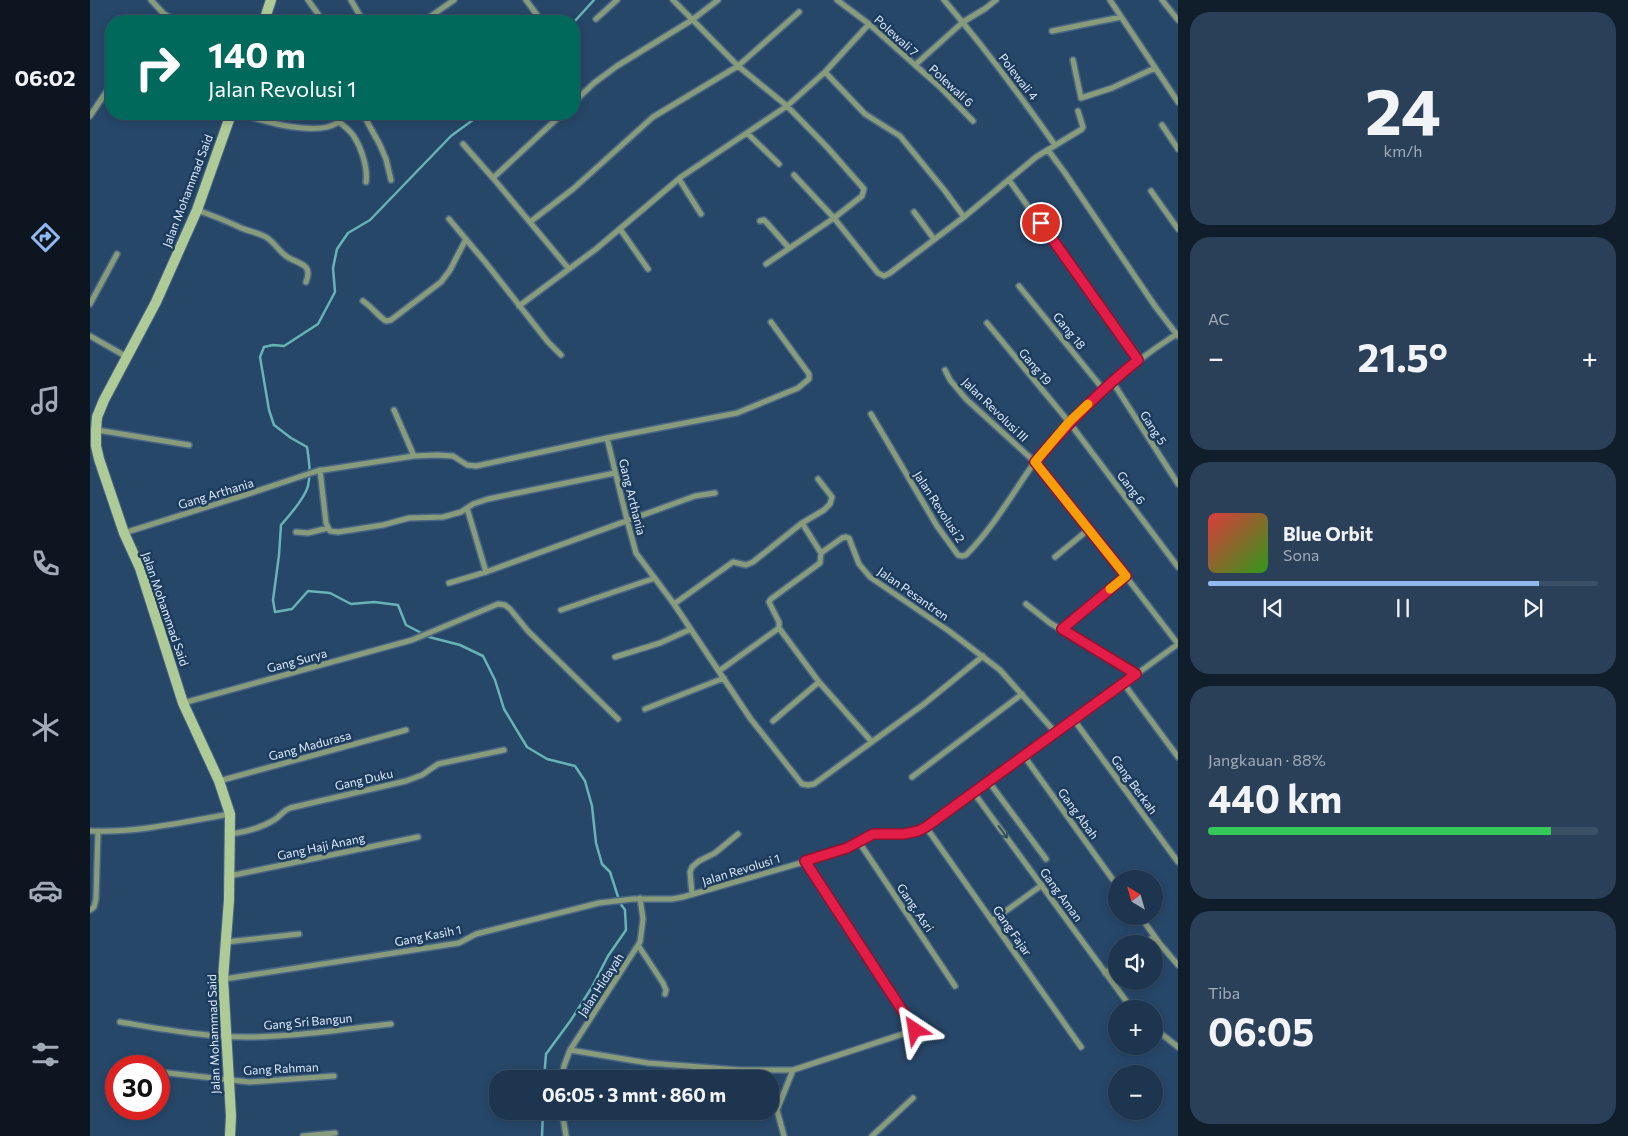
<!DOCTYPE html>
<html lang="id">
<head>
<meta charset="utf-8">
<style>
	:root { --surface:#1d354f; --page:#2a4059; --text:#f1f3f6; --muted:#a0abb7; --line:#3b5066; --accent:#90b9f0 }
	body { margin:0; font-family:Commissioner,sans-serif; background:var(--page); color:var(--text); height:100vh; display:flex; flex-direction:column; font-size:19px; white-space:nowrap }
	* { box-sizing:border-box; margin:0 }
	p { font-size:16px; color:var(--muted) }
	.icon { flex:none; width:28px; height:28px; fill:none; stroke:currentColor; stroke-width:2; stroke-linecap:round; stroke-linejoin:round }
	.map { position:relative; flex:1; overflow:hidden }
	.panel { display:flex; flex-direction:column; gap:12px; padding:12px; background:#101d2b; width:450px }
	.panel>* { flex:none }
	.hud { position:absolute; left:15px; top:15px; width:475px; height:105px; border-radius:20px; box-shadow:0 2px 8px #0003,0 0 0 1px var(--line); background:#00695c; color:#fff; overflow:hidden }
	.needle { width:32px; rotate:323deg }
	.buttons { position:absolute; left:1018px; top:870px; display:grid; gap:10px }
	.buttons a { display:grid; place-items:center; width:55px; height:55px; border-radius:50%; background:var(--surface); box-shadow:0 2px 8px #0003,0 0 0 1px var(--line); font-size:25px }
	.speed { position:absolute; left:15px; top:1055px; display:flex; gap:10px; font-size:25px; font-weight:700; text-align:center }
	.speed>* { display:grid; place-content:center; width:65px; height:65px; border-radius:50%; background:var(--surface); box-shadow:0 2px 8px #0003,0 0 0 1px var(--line); line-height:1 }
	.speed .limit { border:8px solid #d22; background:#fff; color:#111 }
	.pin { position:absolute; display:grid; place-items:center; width:42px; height:42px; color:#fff; margin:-21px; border:2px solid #fff; border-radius:50%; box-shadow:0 1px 5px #0007 }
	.me { position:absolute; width:55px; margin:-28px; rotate:327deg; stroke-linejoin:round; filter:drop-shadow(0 0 4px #0008) }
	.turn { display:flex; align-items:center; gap:18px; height:105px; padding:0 20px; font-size:22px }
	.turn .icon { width:65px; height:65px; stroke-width:2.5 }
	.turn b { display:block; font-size:35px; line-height:42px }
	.big { font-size:38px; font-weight:700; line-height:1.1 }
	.panel .widget { flex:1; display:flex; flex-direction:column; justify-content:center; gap:8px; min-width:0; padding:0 18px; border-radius:20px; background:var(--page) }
	.panel .dial { align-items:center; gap:0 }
	.dial b { font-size:65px; line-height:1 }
	.song { display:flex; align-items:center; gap:15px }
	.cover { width:60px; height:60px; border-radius:8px; background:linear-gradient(135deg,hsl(0 70% 55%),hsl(110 70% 35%)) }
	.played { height:5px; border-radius:2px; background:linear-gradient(90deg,var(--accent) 85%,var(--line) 85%) }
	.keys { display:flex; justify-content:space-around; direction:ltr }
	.heat { display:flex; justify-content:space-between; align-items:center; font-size:28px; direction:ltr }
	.charge { height:8px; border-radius:4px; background:linear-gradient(90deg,#34c759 88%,var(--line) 0) }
	.trip { position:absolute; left:399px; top:1070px; width:290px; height:50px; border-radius:20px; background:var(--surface); box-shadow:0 2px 8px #0003,0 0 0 1px var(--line); font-weight:700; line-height:50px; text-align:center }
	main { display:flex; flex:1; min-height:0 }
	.tab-bar { display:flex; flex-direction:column; width:90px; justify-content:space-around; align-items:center; background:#0c1520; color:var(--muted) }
	.tab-bar .icon { width:35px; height:35px }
	.tab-bar .current { color:var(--accent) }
	.tab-bar b { font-size:22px; color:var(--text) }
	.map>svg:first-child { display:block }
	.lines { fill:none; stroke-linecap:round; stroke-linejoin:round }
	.stream { stroke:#67b3b5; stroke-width:2.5 }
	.street-casing { stroke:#486584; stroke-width:8 }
	.secondary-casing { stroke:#486584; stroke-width:12 }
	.street { stroke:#889b7a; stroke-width:5 }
	.secondary { stroke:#aecb97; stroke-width:10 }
	.oneway { stroke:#385464 }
	.route-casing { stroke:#92132f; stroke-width:12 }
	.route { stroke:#e11d48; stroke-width:9 }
	.slow { stroke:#f59e0b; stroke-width:9 }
	.labels { text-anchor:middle; stroke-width:5; stroke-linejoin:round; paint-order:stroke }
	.street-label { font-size:12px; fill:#ddecfd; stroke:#1d3c5d }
</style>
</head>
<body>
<main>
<nav class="tab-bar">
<b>06:02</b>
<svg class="icon current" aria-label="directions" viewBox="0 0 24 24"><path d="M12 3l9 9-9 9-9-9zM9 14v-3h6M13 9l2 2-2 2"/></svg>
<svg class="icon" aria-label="music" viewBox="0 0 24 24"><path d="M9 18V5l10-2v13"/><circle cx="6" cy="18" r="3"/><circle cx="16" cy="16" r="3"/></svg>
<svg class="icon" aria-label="phone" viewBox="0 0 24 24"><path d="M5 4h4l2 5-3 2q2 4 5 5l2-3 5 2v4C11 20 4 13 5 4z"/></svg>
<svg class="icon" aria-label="climate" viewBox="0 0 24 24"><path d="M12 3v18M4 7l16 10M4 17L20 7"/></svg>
<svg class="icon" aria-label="car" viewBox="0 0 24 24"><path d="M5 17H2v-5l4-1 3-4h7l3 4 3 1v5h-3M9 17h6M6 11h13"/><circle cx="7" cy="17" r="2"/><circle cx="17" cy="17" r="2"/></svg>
<svg class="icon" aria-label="filters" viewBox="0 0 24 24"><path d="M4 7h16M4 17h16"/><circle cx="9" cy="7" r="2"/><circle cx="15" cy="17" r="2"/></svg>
</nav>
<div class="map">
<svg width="1088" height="1136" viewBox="0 0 1088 1136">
	<rect width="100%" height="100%" fill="#274769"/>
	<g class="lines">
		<!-- stream -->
		<path class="stream" d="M484 22 504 0
			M391 114 361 136 280 220 258 233 247 249 243 268 245 292 228 324 194 346 183 345 174 347 170 357 179 410 184 425 201 438 217 447C219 460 221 473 218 486 215 498 199 516 191 525L189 555 183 600 185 612 202 609 218 591 240 593 261 604 284 602 308 605 316 625 339 637 370 645 393 656 405 680 414 709 437 747 457 759 485 766 495 781 502 806 506 843 512 864 520 872 530 903 535 910 536 930 518 956 502 987 481 1020 456 1054 454 1079
			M452 1136 453 1111"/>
		<defs>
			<path id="street" d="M61 0 74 14 87 21
				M218 0 233 21
				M261 0 273 21
				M436 0 450 19
				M583 0 648 66 697 106 737 147 774 189 772 196 744 218 676 264
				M747 0 779 24 825 65 873 22 896 8 906 0
				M854 0C893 46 930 95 965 145
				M1020 0 1088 102
				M1072 0 1088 20
				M506 19 527 0
				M69 21 74 14
				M334 21 364 0
				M962 31 1031 17
				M983 60 991 98 1022 88 1065 68
				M825 65 849 86 883 121
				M735 72 775 114 810 136 855 191 874 217
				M484 102 504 83 527 66 602 20 628 0
				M150 114C174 121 225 137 247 123L250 114
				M273 114 290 145 296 159 301 180
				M328 114 329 116
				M0 116 21 85
				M248 121C253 125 259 130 263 135 271 147 278 167 276 182
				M1072 125 1088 149
				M657 133 689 164
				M373 144 403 178 479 269
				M958 150 975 173 1065 306 1088 336
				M704 175 744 218 788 273 794 276 800 273 874 217 946 157 992 129 993 127 988 111
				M403 178 472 114
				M589 179 611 214
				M919 180 1048 360
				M1061 191 1088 229
				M107 210C121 215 134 220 147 226 156 231 167 232 176 237 184 242 188 250 196 256 207 264 224 263 216 282
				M824 212 844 239
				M359 219 396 263 458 342 471 355
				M670 221 674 220 677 223 699 248
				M440 222 483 189 563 117 648 66 709 12
				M530 229 558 269
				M929 286 1013 389
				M273 301C282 307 288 316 296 321L301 320 351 282 360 270 376 239
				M0 304 27 254
				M429 306 506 249 591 177 697 106 735 72 779 24
				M897 323 979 422 1088 567
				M0 336 37 357
				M855 370 860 380 876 399 945 462 974 496 1088 644
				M1022 381 1088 484
				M304 410 324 456
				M781 414 847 526 868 555 872 556 876 555C903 528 922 494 944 463 983 411 1034 368 1088 333
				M7 430 99 445
				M517 438 647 413 708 388 719 379V374L681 322
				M230 470 236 523 240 531 248 532 293 525 319 518 353 517 371 512 383 504 398 499 525 473
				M377 508 396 572
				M206 532 218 533 238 528
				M34 533 155 495 227 471 324 456 347 455 363 456 377 465 386 466 517 438 537 520 546 553 584 604 660 718 712 784 718 785 724 784 834 704 893 656
				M731 553 752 538 756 537 759 538 769 564 780 577 859 631 910 670 966 733
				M965 557 999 529
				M359 583 396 572 605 496 625 493
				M584 604 643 562 656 565 663 562 712 523 734 510 740 504 742 497 728 479
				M936 604 960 623 1046 674
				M471 610 565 578
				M689 628 729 682 782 742
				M972 629 1036 576
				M525 657 570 643 601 629
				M629 671 689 628V622L679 602 681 599 730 563 731 553 712 523
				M1034 684 1088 757
				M93 703 322 640 408 604 415 605 420 609 438 631 528 719
				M555 709 634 678
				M984 720 1088 862
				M683 721 729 682
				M934 756 1026 884
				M822 777 932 694
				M129 781 316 730
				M899 782 956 859
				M884 793 1042 1009
				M836 827 991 1047
				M0 831C46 833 94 822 140 814
				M141 834C155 832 171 828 184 820 191 816 192 811 200 808L316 781 332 775 348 764 414 750
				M769 842 865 986
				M715 861 832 1040
				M139 876 328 837
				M602 894 600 872 602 867 609 861 625 853 648 834
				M0 910 4 907 6 899 8 831
				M1050 916 1070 944 1088 965
				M902 921 952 885
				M136 942 209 934
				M1055 944 1064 937
				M548 945 573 983 576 990 575 994
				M1015 973 1026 965
				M134 979 369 943 386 934 509 903 543 899H582L593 897 735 856 757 848 783 834H813L828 831 836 827 1088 644
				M30 1022C72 1029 114 1037 156 1037 204 1037 254 1029 301 1024
				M1064 1028 1088 1047
				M480 1050 558 1063 650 1070H703L825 1030
				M69 1072 159 1082 244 1076
				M472 1079 474 1066 480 1050 550 942 553 919 550 898
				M472 1111 476 1136
				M213 1136 245 1133
				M694 1136 687 1110 703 1070
				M782 1136 823 1098"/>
			<path id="secondary" d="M174 21 181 0
				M140 1136 141 1116 133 979 139 900 140 814 129 781 93 703 50 568 34 533 9 459 6 446V430L7 417 14 400 66 302 107 210 141 114"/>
		</defs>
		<!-- street casing -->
		<use href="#street" class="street-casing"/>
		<!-- secondary casing -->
		<use href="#secondary" class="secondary-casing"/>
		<!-- street -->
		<use href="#street" class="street"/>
		<!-- secondary -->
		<use href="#secondary" class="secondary"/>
	</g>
	<!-- one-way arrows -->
	<defs><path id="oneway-shaft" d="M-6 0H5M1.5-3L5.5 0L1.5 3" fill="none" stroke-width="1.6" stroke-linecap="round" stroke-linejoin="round" transform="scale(1.25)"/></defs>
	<use class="oneway" href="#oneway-shaft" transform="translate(913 832) rotate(54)"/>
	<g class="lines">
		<defs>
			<path id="route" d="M825 1030 715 861 757 848 783 834H814L828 831 836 827 1046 674 972 629 1036 576 945 462C978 423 1008 392 1048 360L951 223"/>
		</defs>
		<!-- route casing -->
		<use href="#route" class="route-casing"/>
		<!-- route -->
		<use href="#route" class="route"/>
		<!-- slow -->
		<path class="slow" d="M998 404 979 422 945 462 1036 576 1020 589"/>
	</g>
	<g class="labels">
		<!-- street labels -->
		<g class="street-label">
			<text transform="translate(806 36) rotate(42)" y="4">Polewali 7</text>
			<text transform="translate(928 77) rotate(52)" y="4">Polewali 4</text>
			<text transform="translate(861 86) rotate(43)" y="4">Polewali 6</text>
			<text transform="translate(98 191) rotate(-69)" y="4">Jalan Mohammad Said</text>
			<text transform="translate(979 331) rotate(51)" y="4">Gang 18</text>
			<text transform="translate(945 367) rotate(50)" y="4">Gang 19</text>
			<text transform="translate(905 410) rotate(44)" y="4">Jalan Revolusi III</text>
			<text transform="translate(1063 428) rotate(57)" y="4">Gang 5</text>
			<text transform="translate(1041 488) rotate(53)" y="4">Gang 6</text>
			<text transform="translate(126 494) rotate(-17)" y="4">Gang Arthania</text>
			<text transform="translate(542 497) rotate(76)" y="4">Gang Arthania</text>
			<text transform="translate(849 507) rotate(57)" y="4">Jalan Revolusi 2</text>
			<text transform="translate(823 594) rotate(35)" y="4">Jalan Pesantren</text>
			<text transform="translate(75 609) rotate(71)" y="4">Jalan Mohammad Said</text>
			<text transform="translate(207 661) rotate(-15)" y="4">Gang Surya</text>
			<text transform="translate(220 746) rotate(-15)" y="4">Gang Madurasa</text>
			<text transform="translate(274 780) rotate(-13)" y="4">Gang Duku</text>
			<text transform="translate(1044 785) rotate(54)" y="4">Gang Berkah</text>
			<text transform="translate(988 814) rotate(54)" y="4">Gang Abah</text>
			<text transform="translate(231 847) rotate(-12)" y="4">Gang Haji Anang</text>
			<text transform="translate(651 870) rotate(-17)" y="4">Jalan Revolusi 1</text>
			<text transform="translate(971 895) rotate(54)" y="4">Gang Aman</text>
			<text transform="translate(825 908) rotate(56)" y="4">Gang. Asri</text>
			<text transform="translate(922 931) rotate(55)" y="4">Gang Fajar</text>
			<text transform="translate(338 936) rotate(-11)" y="4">Gang Kasih 1</text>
			<text transform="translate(511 985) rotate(-57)" y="4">Jalan Hidayah</text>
			<text transform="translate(218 1022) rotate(-5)" y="4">Gang Sri Bangun</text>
			<text transform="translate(124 1034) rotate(-92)" y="4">Jalan Mohammad Said</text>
			<text transform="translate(191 1069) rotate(-3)" y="4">Gang Rahman</text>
		</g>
	</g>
</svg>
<div class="buttons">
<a><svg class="needle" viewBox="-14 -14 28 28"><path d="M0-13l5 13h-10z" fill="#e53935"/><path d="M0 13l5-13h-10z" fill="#a0abb7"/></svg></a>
<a><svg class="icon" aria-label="sound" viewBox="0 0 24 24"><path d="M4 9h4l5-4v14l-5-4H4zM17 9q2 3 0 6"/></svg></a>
<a>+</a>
<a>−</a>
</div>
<div class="speed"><div class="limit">30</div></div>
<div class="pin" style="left:951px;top:223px;background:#d93025"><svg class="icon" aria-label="arrive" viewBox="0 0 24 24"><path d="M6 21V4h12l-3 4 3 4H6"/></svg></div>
<svg class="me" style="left:825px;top:1030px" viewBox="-20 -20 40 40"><path d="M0-17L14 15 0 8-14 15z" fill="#e11d48" stroke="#fff" stroke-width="4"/></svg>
<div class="trip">06:05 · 3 mnt · 860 m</div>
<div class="hud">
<div class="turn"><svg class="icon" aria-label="right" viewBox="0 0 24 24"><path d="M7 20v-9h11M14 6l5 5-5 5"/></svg><div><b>140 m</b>Jalan Revolusi 1</div></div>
</div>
</div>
<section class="panel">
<div class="widget dial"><b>24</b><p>km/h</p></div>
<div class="widget"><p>AC</p>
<div class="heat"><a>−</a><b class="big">21.5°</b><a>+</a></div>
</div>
<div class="widget">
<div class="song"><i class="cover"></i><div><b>Blue Orbit</b><p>Sona</p></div></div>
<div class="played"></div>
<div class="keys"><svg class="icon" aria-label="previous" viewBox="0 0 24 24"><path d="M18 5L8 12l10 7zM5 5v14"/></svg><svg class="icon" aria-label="pause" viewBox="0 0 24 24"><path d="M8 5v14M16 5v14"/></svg><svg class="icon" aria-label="next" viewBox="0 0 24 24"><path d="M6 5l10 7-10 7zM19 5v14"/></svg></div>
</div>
<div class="widget"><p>Jangkauan · 88%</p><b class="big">440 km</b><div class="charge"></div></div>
<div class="widget"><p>Tiba</p><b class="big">06:05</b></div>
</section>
</main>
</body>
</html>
